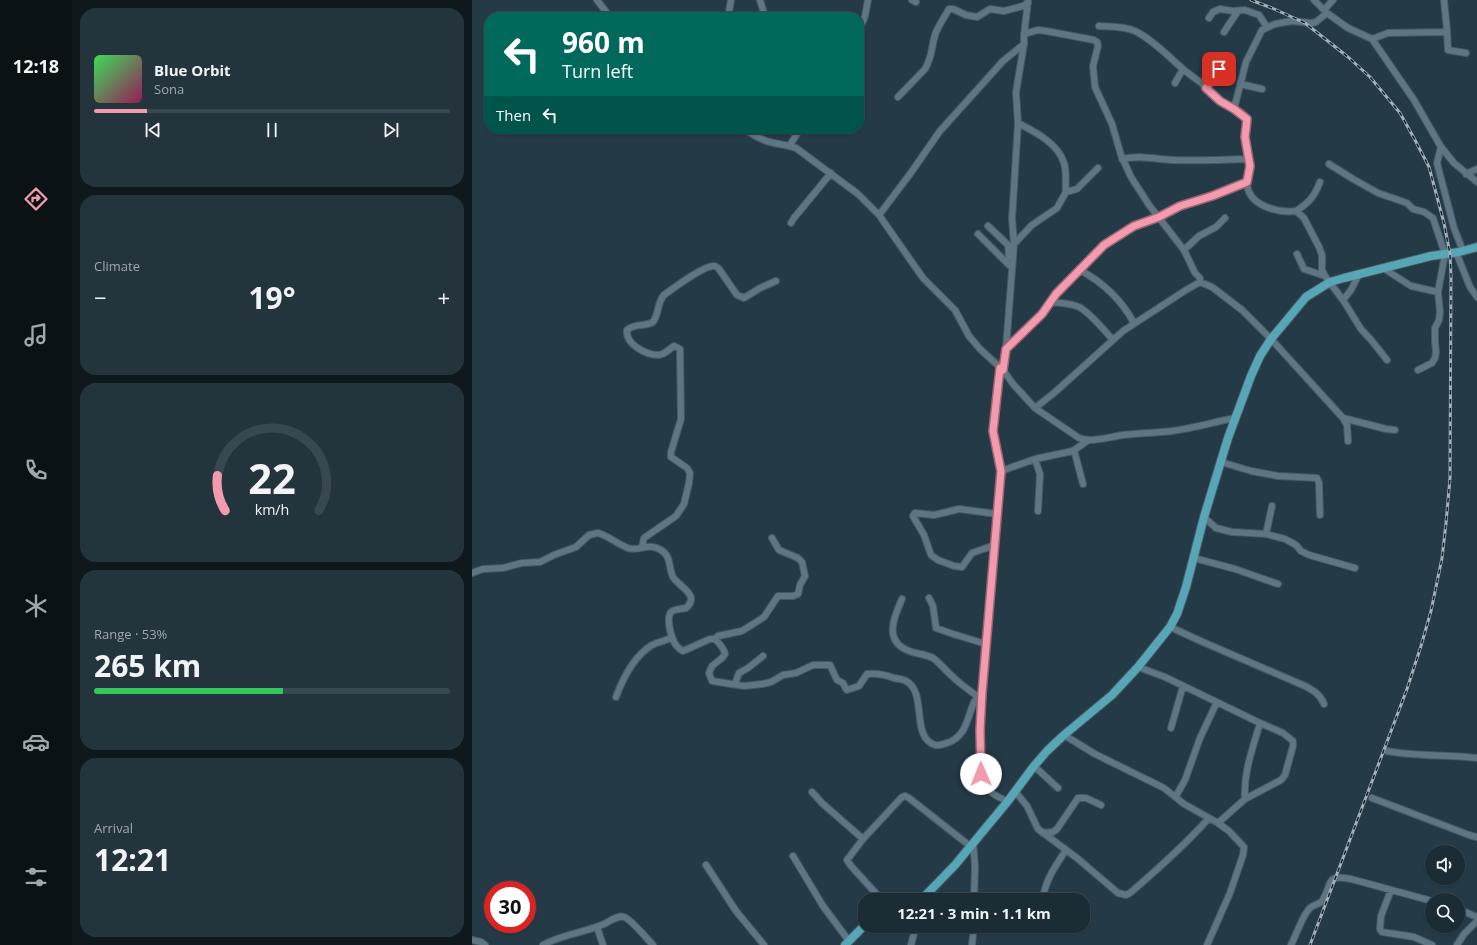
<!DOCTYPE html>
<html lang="en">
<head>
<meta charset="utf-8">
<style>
	:root { --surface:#1b2c35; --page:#24343d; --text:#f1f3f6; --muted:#a0a7ad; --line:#394850; --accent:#f29aae }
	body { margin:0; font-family:"Open Sans",sans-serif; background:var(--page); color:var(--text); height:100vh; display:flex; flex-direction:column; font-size:15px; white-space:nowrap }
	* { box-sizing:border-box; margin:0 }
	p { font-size:13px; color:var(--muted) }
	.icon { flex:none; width:22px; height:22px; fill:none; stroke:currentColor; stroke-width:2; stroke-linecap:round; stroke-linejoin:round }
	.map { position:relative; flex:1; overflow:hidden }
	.details { display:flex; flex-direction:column; gap:8px; padding:8px; background:#0f181d; width:400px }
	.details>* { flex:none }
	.top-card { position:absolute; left:12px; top:12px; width:380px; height:122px; border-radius:16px; box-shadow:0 1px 3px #0004,0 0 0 1px var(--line); background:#00695c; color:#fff; overflow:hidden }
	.fabs { position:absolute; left:953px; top:845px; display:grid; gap:8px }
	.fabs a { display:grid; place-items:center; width:40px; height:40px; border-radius:50%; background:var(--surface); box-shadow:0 1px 3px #0004,0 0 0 1px var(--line); font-size:20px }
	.speed { position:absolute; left:12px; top:881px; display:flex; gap:8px; font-size:20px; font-weight:700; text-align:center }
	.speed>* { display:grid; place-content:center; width:52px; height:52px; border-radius:50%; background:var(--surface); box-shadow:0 1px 3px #0004,0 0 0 1px var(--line); line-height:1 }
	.speed .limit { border:6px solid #d22; background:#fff; color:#111 }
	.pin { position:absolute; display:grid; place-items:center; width:34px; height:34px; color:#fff; margin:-17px; border-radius:8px; box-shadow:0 2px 6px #0006 }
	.me { position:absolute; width:44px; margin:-22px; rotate:359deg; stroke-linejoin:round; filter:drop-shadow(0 0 3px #0008) }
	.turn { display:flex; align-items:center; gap:14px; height:84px; padding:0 12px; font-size:18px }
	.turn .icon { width:52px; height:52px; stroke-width:2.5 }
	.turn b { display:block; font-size:28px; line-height:34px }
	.then { display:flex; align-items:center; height:38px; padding:0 12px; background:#0003; gap:8px; font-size:15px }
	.big { font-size:30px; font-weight:700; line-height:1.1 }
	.details .tile { flex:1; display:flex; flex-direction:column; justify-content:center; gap:6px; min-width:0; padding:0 14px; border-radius:16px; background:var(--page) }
	.details .dial { align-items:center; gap:0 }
	.dial svg { height:104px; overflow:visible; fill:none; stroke:var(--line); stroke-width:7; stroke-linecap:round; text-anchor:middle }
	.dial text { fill:var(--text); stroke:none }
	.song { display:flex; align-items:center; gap:12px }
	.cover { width:48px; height:48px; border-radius:6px; background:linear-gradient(135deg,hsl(130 70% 55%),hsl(330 70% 35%)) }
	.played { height:4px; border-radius:2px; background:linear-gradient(90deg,var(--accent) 15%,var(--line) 15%) }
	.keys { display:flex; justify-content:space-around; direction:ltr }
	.heat { display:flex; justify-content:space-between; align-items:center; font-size:22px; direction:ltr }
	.charge { height:6px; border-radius:3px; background:linear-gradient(90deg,#34c759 53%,var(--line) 0) }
	.trip { position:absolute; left:386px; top:893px; width:232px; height:40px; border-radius:16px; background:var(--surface); box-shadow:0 1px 3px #0004,0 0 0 1px var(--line); font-weight:700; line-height:40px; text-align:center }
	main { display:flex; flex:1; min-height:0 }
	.menu { display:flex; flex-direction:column; width:72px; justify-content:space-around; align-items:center; background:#0b1215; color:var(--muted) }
	.menu .icon { width:28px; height:28px }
	.menu .active { color:var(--accent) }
	.menu b { font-size:18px; color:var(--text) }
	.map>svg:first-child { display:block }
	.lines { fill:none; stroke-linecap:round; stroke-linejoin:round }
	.minor-casing { stroke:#455964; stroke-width:8 }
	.major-casing { stroke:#455964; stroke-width:10 }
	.minor { stroke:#5e7684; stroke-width:6 }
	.major { stroke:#56a6b6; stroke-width:8 }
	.rail-casing { stroke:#a0b1bb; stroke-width:3 }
	.rail { stroke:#162025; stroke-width:1.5; stroke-dasharray:4.5; stroke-linecap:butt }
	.route-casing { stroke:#9d6471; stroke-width:10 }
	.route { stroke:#f29aae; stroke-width:7 }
</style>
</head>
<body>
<main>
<nav class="menu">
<b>12:18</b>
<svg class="icon active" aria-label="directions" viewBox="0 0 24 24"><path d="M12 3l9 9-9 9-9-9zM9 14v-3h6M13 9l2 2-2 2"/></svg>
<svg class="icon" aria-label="music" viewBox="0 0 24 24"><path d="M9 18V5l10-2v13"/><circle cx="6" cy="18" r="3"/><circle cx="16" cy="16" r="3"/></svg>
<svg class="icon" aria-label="phone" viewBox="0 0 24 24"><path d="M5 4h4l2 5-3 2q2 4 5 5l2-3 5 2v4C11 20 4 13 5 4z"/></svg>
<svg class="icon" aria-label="climate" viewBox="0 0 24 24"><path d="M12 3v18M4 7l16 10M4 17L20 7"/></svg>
<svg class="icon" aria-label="car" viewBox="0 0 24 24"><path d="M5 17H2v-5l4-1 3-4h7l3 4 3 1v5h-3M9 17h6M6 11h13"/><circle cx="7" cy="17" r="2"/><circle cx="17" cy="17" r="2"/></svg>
<svg class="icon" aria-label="filters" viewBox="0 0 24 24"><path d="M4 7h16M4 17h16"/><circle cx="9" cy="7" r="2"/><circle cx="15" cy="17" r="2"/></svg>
</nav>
<section class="details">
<div class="tile">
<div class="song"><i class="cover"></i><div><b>Blue Orbit</b><p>Sona</p></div></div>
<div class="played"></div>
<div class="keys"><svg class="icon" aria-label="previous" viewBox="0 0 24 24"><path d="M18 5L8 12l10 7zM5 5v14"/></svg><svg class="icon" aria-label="pause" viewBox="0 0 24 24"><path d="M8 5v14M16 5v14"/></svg><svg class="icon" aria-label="next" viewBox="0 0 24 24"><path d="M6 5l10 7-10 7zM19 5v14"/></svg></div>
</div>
<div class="tile"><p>Climate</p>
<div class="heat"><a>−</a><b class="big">19°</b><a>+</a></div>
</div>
<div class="tile dial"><svg viewBox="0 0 100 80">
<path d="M14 69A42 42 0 1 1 86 69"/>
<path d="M14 69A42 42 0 0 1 8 42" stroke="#f29aae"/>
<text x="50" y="56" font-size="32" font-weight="700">22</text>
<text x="50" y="72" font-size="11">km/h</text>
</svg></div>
<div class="tile"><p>Range · 53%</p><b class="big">265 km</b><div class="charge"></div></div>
<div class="tile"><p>Arrival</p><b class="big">12:21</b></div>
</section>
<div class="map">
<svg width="1005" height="945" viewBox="0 0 1005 945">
	<rect width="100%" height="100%" fill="#243a47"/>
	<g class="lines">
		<defs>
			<path id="minor" d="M125 0 138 17
				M288 0 293 17
				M440 0 444 2
				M842 0 855 13 876 28 900 39 942 100 969 147 982 163 1005 182
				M852 10 861 0
				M256 17 259 0
				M737 18 741 12 748 9 761 11 773 10 787 15 795 27
				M627 26C639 27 652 26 663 31 681 40 696 56 711 69 719 76 729 82 737 89 741 93 743 98 747 101 754 105 772 111 775 119 777 124 773 132 773 137 773 146 777 155 778 164 778 170 775 176 775 182 775 206 806 213 824 211L832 218 847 247 850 255V270L853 276 871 300 889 329 900 341 915 360
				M975 30 976 50 994 53
				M387 31 393 16 396 0
				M752 32 766 11
				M552 34 566 30 574 31 622 40 625 42 626 46 621 66 623 87 640 124 649 155 659 177 677 205 712 250 723 273 728 278V282
				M900 39 916 33 973 32 975 30 972 0
				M703 83 711 69
				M768 84 790 89
				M735 88 747 69
				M426 97 453 69C461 55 459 48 463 35 466 26 472 18 477 9H481L494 15 505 17 518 9 532 11 551 6 556 3
				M762 109 774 62 790 30 803 24 820 21 840 23 844 22 855 13
				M546 123C563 132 586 143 592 163 595 172 593 183 594 192
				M273 129C282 136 291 141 302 143 310 145 317 145 324 148L386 194 407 215 451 278 483 310 497 336 508 349 531 370 541 384 563 408 607 438C621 443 636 437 651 435 668 433 684 433 700 431 722 428 742 422 763 418
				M318 145 328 129
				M969 147 965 163 982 228 991 251
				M650 159C667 155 683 159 700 160 726 161 751 160 777 159
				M857 164 881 179 906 193 935 203 941 209 952 212 961 218 973 254 966 292 968 312 967 320 963 328V342L964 352 963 358 960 363 946 370
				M994 174 1005 169
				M824 211C838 202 842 197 848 182
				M407 215 438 174 468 131 531 61 552 44
				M319 223 322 218 359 173
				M516 226 536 245 537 257
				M506 234 537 265
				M542 244 560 225 585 208 594 192 605 189 626 168
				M712 250 727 236 744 227 753 218
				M984 252 998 287 1005 297
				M825 254 832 269 853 276
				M911 268 939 286 966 292
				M608 270C632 283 649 299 662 323
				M871 300 879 290 887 274
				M578 302C588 303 601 303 609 308 621 316 631 329 641 340
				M534 349 570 314 585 294 632 245 662 226 687 217 708 206 740 196 775 182
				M528 368 521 431 529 471 510 693C509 713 505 766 512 782 517 793 525 797 536 801
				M531 370 534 349 542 244 540 219 546 123 544 92 552 44V36L556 0
				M563 408 582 393 651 331 714 290 728 282 740 287 770 310 799 339 871 418 914 429 923 430
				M871 418 875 425 876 441
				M602 450 611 484
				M563 459 568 474 566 511
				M749 462 779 471 806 476 845 478 847 483 848 515
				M529 471 563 459 601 451 615 441
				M732 517 744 528 760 532 794 534 813 539 824 545 829 551 837 555 883 568
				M794 534 800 506
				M523 545 500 553 490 567 482 566 466 560 459 555 452 535 441 516 443 513 462 515 487 509 525 514
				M170 547 172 538 204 516 212 504 217 483 218 473 215 468 199 457V452L209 419 208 349 202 346C197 349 193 355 186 355 174 355 153 344 155 330 163 323 173 327 181 322 187 314 185 303 192 295 200 289 233 265 242 266 244 266 245 267 247 269L265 295 272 298 288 288 304 281
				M722 558 763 569 806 584
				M0 573 11 569 31 568 50 563 68 562 82 555 104 547 117 535 126 533C137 536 145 544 156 548 166 552 176 542 189 550 200 557 196 567 201 577 206 586 229 595 214 608 210 609 202 609 199 612 194 618 199 636 202 642 204 646 207 649 211 651L238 639H243C247 643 252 648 253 654L250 658 240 666 237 673 240 681 272 686 290 684 299 682 311 675 324 673 341 665H358L365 680 371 683 374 689 375 690 387 686 395 674C404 673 414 675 422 678 426 679 431 679 434 681 456 693 438 737 463 745 466 746 471 744 475 743 501 735 494 702 510 693
				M457 598 461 606 464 628 481 634 514 644
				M430 599C422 617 411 641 437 651 445 654 453 654 461 658 468 663 474 671 481 677 488 684 497 690 505 696
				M698 627 733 643 833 686C842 691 848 694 852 704
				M243 639 246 636 270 631 292 617 306 596H321L326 594 328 585 333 576 330 562 326 558 307 550 300 538
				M666 667 693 677 788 723 811 733 821 741V746L813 775 809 780 773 799 746 823
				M265 684 264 681 267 673 276 668 291 656
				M144 697C151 678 162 656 180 645 186 642 194 641 200 637
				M699 728 711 686
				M592 735 623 754 692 788 712 804 746 823 757 831 772 847 771 855 758 893 735 945
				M915 751C945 757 975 754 1005 758
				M562 766 586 788
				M543 791 555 806 566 829 605 858 646 893 654 895 658 893C686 869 713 845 737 818
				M340 792 350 803 391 839
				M704 796 713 780 728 738 745 702
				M900 798 997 835 1005 837
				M773 799C771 773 781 748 788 723
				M571 833 581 832 585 829 606 798H614L629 805
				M501 843 503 866 502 900
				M321 856 351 906 377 941
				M234 865 264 911 292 945
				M919 890 909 916 908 929 910 932 942 937 960 945
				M410 900 379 866 375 860 391 839 430 797 433 796 437 798 498 846
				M571 900C572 882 584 865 594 850
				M986 909 1005 917
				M125 927 131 945
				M0 940 9 942 13 945
				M71 945C90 934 112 933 132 924 138 921 146 915 152 917 159 919 175 939 181 945
				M439 945 444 926
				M500 945 502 926
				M819 945C825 933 829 919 837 909 841 904 847 905 850 901 862 884 851 874 879 879L960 901
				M985 945 992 934 1005 921"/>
			<path id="major" d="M445 900 453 896 483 865 536 801 562 766 575 751 592 735 640 695 666 667 698 627 705 614 714 587 732 517 756 438 779 376 788 356 799 339 834 297 858 282 872 278 959 256 987 252 1005 247
				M373 945 393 925"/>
		</defs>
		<!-- minor casing -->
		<use href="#minor" class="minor-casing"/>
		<!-- major casing -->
		<use href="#major" class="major-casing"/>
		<!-- minor -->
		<use href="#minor" class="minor"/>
		<!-- major -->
		<use href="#major" class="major"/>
		<defs>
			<path id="rail" d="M779 0 800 8 833 23 876 57 898 77 928 113 943 140 957 167 972 223 978 254 979 276 978 478 974 523 970 558 959 611 949 646 935 689 838 945"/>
		</defs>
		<!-- rail casing -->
		<use href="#rail" class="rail-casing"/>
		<!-- rail -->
		<use href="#rail" class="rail"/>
	</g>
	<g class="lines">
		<defs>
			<path id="route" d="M509 774 508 730 510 693 529 471 521 431 528 368 531 370 534 349 570 314 584 294 632 245 662 226 687 217 708 206 740 196 775 182 778 166 773 137 775 119 762 109 748 101 734 88 747 69"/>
		</defs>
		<!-- route casing -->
		<use href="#route" class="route-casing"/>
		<!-- route -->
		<use href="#route" class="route"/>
	</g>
</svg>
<div class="fabs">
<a><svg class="icon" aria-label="sound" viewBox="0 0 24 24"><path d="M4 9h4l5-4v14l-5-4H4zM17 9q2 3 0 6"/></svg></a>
<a><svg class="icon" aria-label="search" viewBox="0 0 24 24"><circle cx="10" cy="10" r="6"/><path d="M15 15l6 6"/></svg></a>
</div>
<div class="speed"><div class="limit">30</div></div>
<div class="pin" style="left:747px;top:69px;background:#d93025"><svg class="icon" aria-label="arrive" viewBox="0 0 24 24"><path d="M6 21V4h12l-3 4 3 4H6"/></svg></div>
<svg class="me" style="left:509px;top:774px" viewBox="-20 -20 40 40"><circle r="19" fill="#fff"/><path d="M0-13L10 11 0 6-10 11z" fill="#f29aae"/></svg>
<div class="trip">12:21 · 3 min · 1.1 km</div>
<div class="top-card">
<div class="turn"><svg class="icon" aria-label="left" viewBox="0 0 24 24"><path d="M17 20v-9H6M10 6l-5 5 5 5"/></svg><div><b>960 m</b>Turn left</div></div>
<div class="then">Then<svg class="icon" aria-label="left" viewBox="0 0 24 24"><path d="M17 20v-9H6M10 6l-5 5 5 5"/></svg></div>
</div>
</div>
</main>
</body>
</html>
